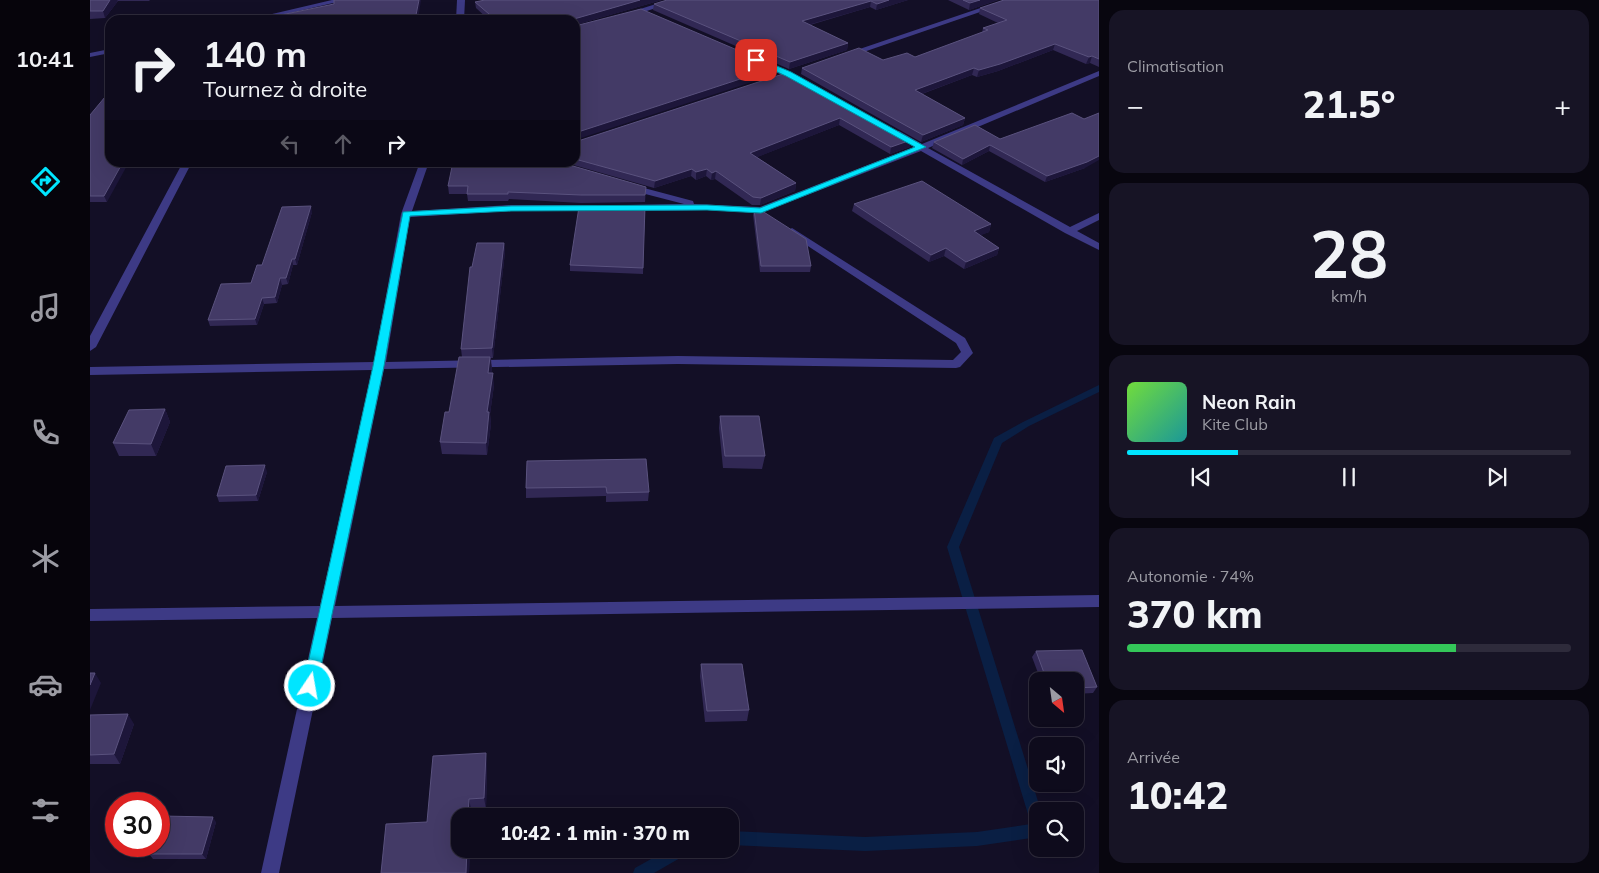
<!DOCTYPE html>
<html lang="fr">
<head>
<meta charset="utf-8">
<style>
	:root { --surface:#0e0b1c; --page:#171425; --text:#f1f3f6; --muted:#9b9ba3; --line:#2e2b3b; --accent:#00e5ff }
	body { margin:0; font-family:Mulish,sans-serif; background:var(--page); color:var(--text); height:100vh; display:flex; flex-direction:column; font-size:19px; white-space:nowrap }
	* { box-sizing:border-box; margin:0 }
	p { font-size:16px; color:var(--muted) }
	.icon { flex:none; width:28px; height:28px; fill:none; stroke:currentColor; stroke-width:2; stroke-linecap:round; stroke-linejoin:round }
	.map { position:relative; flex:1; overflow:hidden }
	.details { display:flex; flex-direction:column; gap:10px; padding:10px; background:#08060f; width:500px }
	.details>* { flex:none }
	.top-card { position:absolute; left:15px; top:15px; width:475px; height:152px; border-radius:15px; box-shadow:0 5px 20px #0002,0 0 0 1px var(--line); background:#0e0b1c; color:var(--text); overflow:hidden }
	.needle { width:32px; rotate:151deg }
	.fabs { position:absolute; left:939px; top:672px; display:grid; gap:10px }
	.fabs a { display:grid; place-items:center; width:55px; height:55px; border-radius:10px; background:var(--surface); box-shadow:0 5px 20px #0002,0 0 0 1px var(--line); font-size:25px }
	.speed { position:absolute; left:15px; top:792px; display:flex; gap:10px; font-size:25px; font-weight:700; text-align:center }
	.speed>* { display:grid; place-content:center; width:65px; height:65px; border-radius:50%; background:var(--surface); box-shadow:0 5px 20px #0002,0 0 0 1px var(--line); line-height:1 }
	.speed .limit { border:8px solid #d22; background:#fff; color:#111 }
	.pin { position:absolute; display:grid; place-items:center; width:42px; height:42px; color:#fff; margin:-21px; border-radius:10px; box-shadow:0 2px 8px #0006 }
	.me { position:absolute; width:55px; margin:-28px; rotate:12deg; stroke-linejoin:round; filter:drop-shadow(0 0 4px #0008) }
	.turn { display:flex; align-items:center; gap:18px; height:105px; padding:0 15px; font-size:22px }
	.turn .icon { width:65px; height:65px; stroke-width:2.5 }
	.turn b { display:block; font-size:35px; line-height:42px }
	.lanes { display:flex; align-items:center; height:48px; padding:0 15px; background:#0003; justify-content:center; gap:25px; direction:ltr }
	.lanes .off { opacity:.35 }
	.big { font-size:38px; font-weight:800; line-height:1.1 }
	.details .tile { flex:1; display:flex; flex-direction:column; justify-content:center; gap:8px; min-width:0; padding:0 18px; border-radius:15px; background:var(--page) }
	.details .dial { align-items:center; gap:0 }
	.dial b { font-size:65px; line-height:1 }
	.song { display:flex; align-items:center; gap:15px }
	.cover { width:60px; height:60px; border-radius:8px; background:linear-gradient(135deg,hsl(100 70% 55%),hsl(180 70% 35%)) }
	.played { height:5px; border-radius:2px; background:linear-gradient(90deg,var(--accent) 25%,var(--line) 25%) }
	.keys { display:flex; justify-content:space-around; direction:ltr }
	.heat { display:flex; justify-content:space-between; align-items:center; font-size:28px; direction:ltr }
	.charge { height:8px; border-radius:4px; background:linear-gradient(90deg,#34c759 74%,var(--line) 0) }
	.trip { position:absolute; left:361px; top:808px; width:288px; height:50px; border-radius:15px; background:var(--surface); box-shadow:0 5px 20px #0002,0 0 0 1px var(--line); font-weight:800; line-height:50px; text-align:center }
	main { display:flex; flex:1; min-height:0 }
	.dock { display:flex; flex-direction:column; width:90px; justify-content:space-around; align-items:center; background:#06040b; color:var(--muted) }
	.dock .icon { width:35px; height:35px }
	.dock .selected { color:var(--accent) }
	.dock b { font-size:22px; color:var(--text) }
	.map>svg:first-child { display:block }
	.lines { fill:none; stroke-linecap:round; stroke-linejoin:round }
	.stream { fill:#0a1f44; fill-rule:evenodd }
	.street { fill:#3d3a85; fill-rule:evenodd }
	.wall { fill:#312854 }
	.shaded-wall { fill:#1d163a }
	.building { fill:#433a66; stroke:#5a527e }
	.route { fill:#00e5ff; stroke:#0095a6 }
</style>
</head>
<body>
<main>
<nav class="dock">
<b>10:41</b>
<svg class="icon selected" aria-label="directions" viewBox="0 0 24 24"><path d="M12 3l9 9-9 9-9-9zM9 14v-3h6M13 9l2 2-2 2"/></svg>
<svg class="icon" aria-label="music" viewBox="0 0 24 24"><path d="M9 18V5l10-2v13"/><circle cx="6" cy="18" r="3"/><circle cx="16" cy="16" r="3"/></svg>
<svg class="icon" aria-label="phone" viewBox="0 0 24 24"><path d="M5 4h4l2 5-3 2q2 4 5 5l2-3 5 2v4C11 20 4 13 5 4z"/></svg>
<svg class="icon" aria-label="climate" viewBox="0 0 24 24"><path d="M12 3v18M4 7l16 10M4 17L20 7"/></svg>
<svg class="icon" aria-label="car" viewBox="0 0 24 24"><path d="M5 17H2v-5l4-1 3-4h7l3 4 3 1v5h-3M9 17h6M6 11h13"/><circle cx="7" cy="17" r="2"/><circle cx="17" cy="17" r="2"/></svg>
<svg class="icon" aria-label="filters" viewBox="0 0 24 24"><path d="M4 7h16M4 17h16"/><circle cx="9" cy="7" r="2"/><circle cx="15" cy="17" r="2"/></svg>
</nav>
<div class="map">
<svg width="1009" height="873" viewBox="0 0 1009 873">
	<rect width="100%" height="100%" fill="#130f26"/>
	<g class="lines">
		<!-- stream -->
		<path class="stream" d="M1009 385V392L939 426 912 443 869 547 951 811H948V837L887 846 775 851 640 845V831L775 837 887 832 941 824 857 547 904 438 933 422Z
			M579 849H599L597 854 564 873H543L545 868Z"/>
		<!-- street -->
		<path class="street" d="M242 0H256L170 20H156Z
			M367 0H375L374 20H366Z
			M579 0H591L541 16 534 14Z
			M914 0H925L759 57 752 55Z
			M20 49V53L0 57V53Z
			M668 60H674L714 80 707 82 668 64Z
			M1009 71V76L838 148 980 227 1009 213V220L987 231 1009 243V250L975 233 831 151 671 213 617 210 539 211 534 208 539 205 594 204 536 189V185L539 184 603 201 604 204 670 207 824 147 803 135V131H809L832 144Z
			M93 162H102L6 347 0 351V336Z
			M330 162H339L322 211 421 205H506L511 208 506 211H421L320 217 296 362 588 356 863 360 871 352 866 343 698 233 697 231 702 228 875 338 883 353 870 367 866 368 588 364 294 369 245 606 1009 595V607L242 618 189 873H171L227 618 0 621V609L230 606 282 370 0 375V367L284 362 311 214Z"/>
	</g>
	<!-- wall -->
	<path class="wall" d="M0 0H60L59 1H28L15 18 0 19Z
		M395 0H572L485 25V20H399L386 8 385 2Z
		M818 0 786 10 780 7 720 25 758 43 757 50 699 69 563 10 564 4Z
		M858 0H908L879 10Z
		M1009 0V67L1000 63 996 64 963 50 908 71 887 77 882 75 832 94 875 118 873 125 831 142 711 74 712 68 825 57 892 33 893 28 908 23 889 14 890 8Z
		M699 72 821 140 820 147 800 154 749 125 667 157 706 183 705 191 670 205H662L625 179 621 180 616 176 606 180 601 176 564 188 473 162H485V142Z
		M0 115 17 202H0Z
		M910 139 995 168 955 182 899 151 872 165 842 148 844 142Z
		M358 186 556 187 555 202 491 203 419 199 418 201H378L377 194H359Z
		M764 204 901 224 899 232 890 235 909 248 907 255 874 269 854 256 839 262 762 211Z
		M555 206 553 274 480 271V265Z
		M664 209 721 266 720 272H670L663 215Z
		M222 212 207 265H203L198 284 192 285 187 303 174 304 167 325 120 326 118 320 161 283 172 265Z
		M414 243 415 252 403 358H401L402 369 401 373 404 385 400 414 401 424 397 455 352 454 350 442 359 412 372 357 371 349 382 267Z
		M75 409 80 422 66 456H29L23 443Z
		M630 416 675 456 672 469 633 468 629 428Z
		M437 461 559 492 558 501 516 502V496L436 498V488Z
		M177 472 168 501 129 502 127 496Z
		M946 651 1007 687 1003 693 985 694V681H951L942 657Z
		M611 664 659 710 657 721 615 722 610 676Z
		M0 715 44 724 30 764H0Z
		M397 764 396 809H381L379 873H291L337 822Z
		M126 822 116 859H63L59 854Z"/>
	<!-- shaded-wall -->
	<path class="shaded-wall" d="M20 0H27L28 1 15 18 13 11Z
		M329 0H331L328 20H325Z
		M550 0H572L485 25 484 19Z
		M799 0H818L786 10 787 4Z
		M890 0H908L879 10 880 3Z
		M781 1 780 7 711 27 712 21Z
		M758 43 757 50 699 69 700 62Z
		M965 44 963 50 908 71 887 77 889 70Z
		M1002 56 1000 63 996 64 999 57Z
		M687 67 686 74 485 140V133Z
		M884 68 882 75 823 97 825 90Z
		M750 118 749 125 660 160V153Z
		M875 118 873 125 831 142 833 135Z
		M821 140 820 147 800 154 801 147Z
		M900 145 899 151 872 165 873 159Z
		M1009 156V160L995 168 955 182 957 176Z
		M33 162H39L17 202 14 196Z
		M602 169 601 176 564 188 565 181Z
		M617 169 616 176 606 180V172Z
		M626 171 625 179 621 180 622 173Z
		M706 183 705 191 670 205 671 198Z
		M221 206 222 212 207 265 205 259Z
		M901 224 899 232 882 239 884 231Z
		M414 243 415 252 403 358 402 348Z
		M856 248 854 256 839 262 841 255Z
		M909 248 907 255 874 269 876 262Z
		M202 259 203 265 198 284 196 278Z
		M190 278 192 285 187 303 185 297Z
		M172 298 174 304 167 325 165 319Z
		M400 357 402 369 399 385 398 373Z
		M403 373 404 385 400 414 401 424 397 455 396 443 397 412Z
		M75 409 80 422 66 456 61 444Z
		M175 465 177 472 168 501 166 495Z
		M5 673 11 683 0 710V685Z
		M38 714 44 724 30 764 24 754Z
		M396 753 397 764 396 809 394 798Z
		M379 799 381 809V816H378Z
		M123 817 126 822 116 859 112 854Z
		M377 849H380L379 873H376Z"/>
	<!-- building -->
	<path class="building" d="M0 0H20L13 11H0Z
		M244 0H329L325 20H182L186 16 244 4Z
		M395 0H550L484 19V20H406L385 2Z
		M577 0H799L787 4 781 1 712 21 758 43 700 62 564 4Z
		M873 0H890L880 3Z
		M914 0H1009V59L1002 56 999 57 965 44 910 64 889 70 884 68 825 90 875 118 833 135 712 68 769 48 793 60 817 53 825 57 898 30 893 28 917 20 890 8Z
		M551 9 687 67 485 133V26Z
		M699 72 821 140 801 147 750 118 660 153 706 183 671 198 663 197 626 171 622 173 617 169 606 172 602 169 565 181 485 159V142Z
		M20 91V162H33L14 196H0V115Z
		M982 113 994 119 1009 113V156L997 162 957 176 900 145 873 159 844 142 885 125 910 139Z
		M363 162H469L556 187 555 195H491L418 192V194H377L378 186H358Z
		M832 181 901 224 884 231 909 248 876 262 856 248 841 255 764 204Z
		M221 206 205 259H202L196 278H190L185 297 172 298 165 319 118 320 131 284 161 283 167 265H172L192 207Z
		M555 206 553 268 480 265 489 207Z
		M664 209H669L716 239 721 266H671Z
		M387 243H414L402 348 371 349 380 267H382Z
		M369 357H400L398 373H403L397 412H399L396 443 350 442 355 412H359Z
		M75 409 61 444 23 443 39 410Z
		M630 416H669L675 456H635Z
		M556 459 559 492 517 493 516 487 436 488 437 461Z
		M175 465 166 495 127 496 136 466Z
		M992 650 1007 687 985 688V681H957L946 651Z
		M611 664H652L659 710 617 711Z
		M0 673H5L0 685Z
		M38 714 24 754 0 755V715Z
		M396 753 394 798 379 799 378 816H370V849H377L376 873H291L296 824 337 822 343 756Z
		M71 816 123 817 112 854H59L62 846H69V823Z"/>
	<!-- route -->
	<path class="route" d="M663 58H668L701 72 836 147 671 213 617 210 421 211 320 216 294 366 227 686 225 691 220 692 215 691 213 686 283 366 313 212 421 206 617 205 670 208 825 147 696 76 663 61Z"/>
</svg>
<div class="fabs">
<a><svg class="needle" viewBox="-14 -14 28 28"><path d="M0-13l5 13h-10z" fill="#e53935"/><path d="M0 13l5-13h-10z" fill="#9b9ba3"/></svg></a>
<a><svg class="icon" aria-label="sound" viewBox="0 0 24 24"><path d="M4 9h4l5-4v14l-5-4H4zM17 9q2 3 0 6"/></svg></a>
<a><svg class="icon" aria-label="search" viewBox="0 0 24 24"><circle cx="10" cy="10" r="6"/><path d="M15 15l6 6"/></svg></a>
</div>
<div class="speed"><div class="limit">30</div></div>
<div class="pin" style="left:666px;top:60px;background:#d93025"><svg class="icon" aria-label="arrive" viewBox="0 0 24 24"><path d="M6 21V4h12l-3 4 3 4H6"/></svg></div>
<svg class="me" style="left:220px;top:686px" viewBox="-20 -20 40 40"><circle r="17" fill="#00e5ff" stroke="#fff" stroke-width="3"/><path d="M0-11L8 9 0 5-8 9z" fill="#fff"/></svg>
<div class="trip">10:42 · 1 min · 370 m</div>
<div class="top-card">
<div class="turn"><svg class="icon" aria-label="right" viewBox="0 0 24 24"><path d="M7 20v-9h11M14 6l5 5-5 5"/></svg><div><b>140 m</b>Tournez à droite</div></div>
<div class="lanes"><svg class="icon off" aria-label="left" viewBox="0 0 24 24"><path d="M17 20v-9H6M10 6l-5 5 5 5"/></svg><svg class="icon off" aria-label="ahead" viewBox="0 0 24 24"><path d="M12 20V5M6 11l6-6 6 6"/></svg><svg class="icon" aria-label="right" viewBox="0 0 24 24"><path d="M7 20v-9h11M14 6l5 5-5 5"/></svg></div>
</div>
</div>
<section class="details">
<div class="tile"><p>Climatisation</p>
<div class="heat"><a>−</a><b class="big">21.5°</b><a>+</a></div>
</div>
<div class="tile dial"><b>28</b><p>km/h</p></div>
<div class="tile">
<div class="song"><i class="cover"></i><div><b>Neon Rain</b><p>Kite Club</p></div></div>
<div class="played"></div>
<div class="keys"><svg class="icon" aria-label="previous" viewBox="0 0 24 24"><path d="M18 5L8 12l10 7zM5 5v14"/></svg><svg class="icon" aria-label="pause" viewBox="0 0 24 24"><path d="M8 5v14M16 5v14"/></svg><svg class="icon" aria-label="next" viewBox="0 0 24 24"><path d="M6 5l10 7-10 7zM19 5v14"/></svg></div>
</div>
<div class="tile"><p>Autonomie · 74%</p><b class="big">370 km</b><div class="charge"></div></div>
<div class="tile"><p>Arrivée</p><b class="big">10:42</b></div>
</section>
</main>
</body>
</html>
